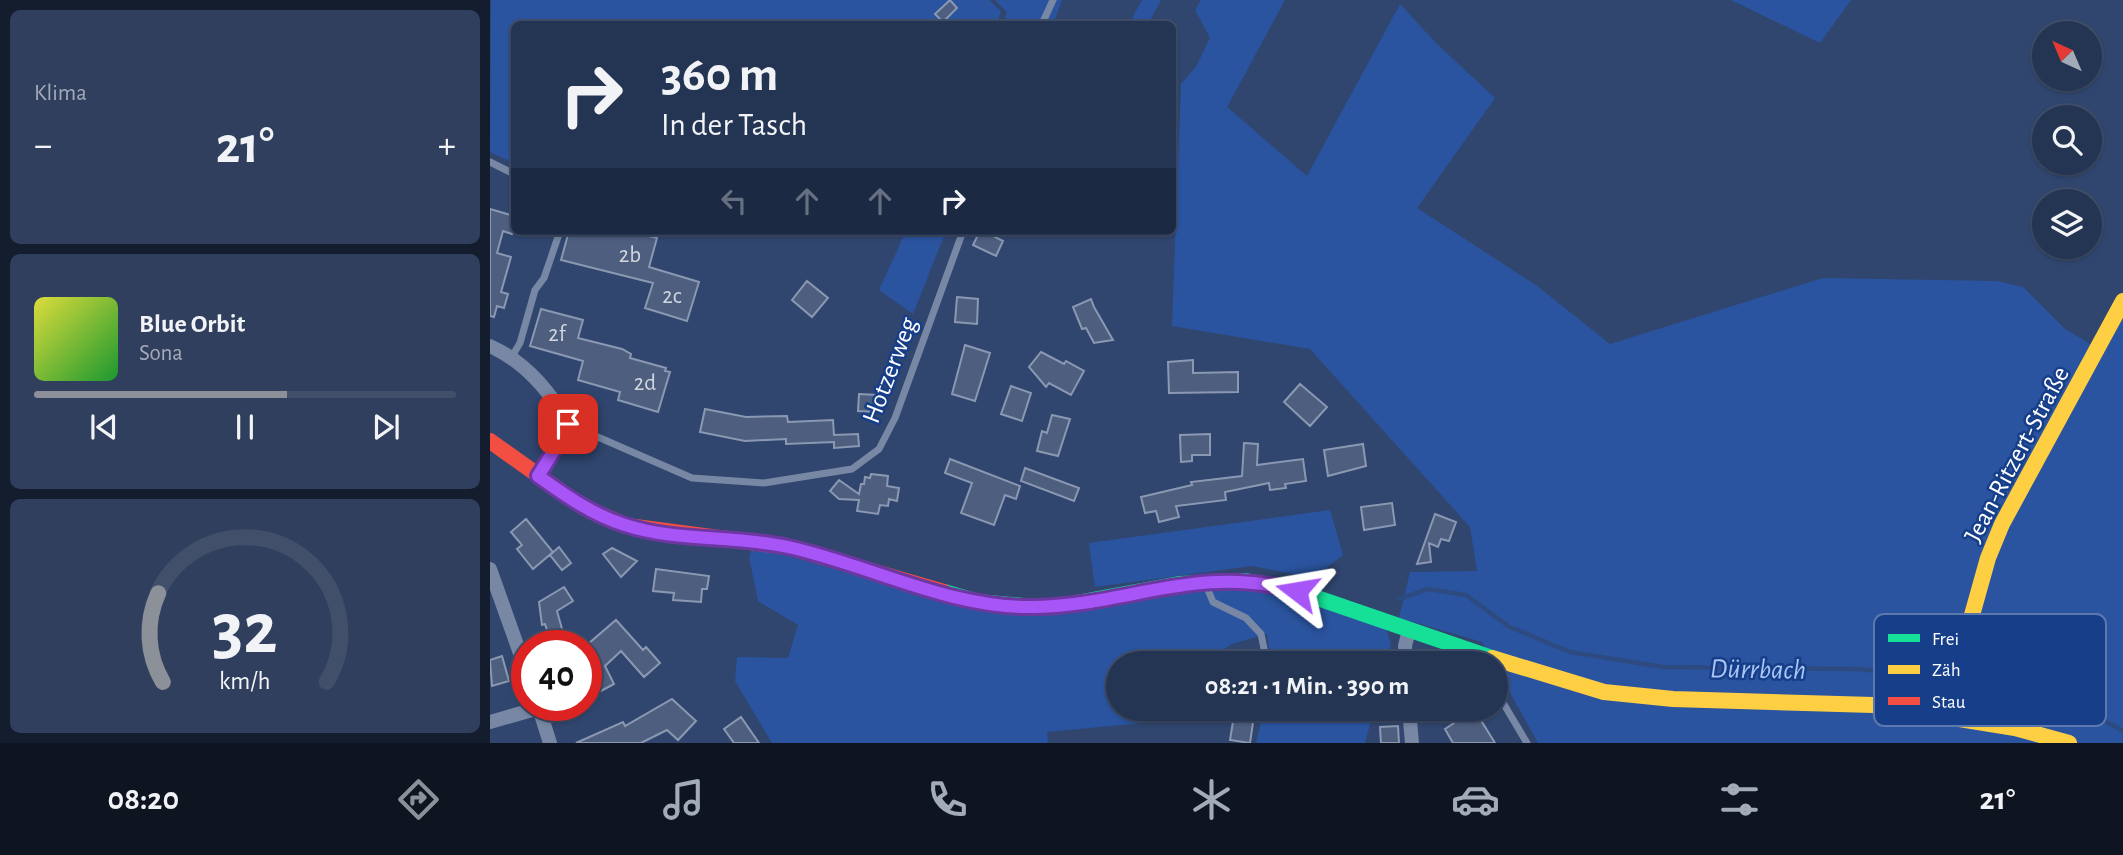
<!DOCTYPE html>
<html lang="de">
<head>
<meta charset="utf-8">
<style>
	:root { --surface:#243453; --page:#303f5d; --text:#f1f3f6; --muted:#a3aab8; --line:#414f6a; --accent:#8c9099 }
	body { margin:0; font-family:"Alegreya Sans",sans-serif; background:var(--page); color:var(--text); height:100vh; display:flex; flex-direction:column; font-size:26px; white-space:nowrap }
	* { box-sizing:border-box; margin:0 }
	p { font-size:23px; color:var(--muted) }
	.icon { flex:none; width:38px; height:38px; fill:none; stroke:currentColor; stroke-width:2; stroke-linecap:round; stroke-linejoin:round }
	.map { position:relative; flex:1; overflow:hidden }
	.sheet { display:flex; flex-direction:column; gap:10px; padding:10px; background:#141d2e; width:490px }
	.sheet>* { flex:none }
	.hud { position:absolute; left:21px; top:21px; width:665px; height:214px; border-radius:10px; box-shadow:0 2px 5px #0004,0 0 0 2px var(--line); background:#243453; color:var(--text); overflow:hidden }
	.needle { width:46px; rotate:316deg }
	.fabs { position:absolute; left:1542px; top:21px; display:grid; gap:14px }
	.fabs a { display:grid; place-items:center; width:70px; height:70px; border-radius:50%; background:var(--surface); box-shadow:0 2px 5px #0004,0 0 0 2px var(--line); font-size:35px }
	.speed { position:absolute; left:21px; top:630px; display:flex; gap:14px; font-size:35px; font-weight:700; text-align:center }
	.speed>* { display:grid; place-content:center; width:91px; height:91px; border-radius:50%; background:var(--surface); box-shadow:0 2px 5px #0004,0 0 0 2px var(--line); line-height:1 }
	.speed .limit { border:10px solid #d22; background:#fff; color:#111 }
	.pin { position:absolute; display:grid; place-items:center; width:60px; height:60px; color:#fff; margin:-30px; border-radius:14px; box-shadow:0 4px 10px #0006 }
	.me { position:absolute; width:77px; margin:-38px; rotate:284deg; stroke-linejoin:round; filter:drop-shadow(0 0 5px #0008) }
	.turn { display:flex; align-items:center; gap:24px; height:147px; padding:0 35px; font-size:32px }
	.turn .icon { width:91px; height:91px; stroke-width:2.5 }
	.turn b { display:block; font-size:49px; line-height:60px }
	.lanes { display:flex; align-items:center; height:66px; padding:0 35px; background:#0003; justify-content:center; gap:35px; direction:ltr }
	.lanes .off { opacity:.35 }
	.big { font-size:52px; font-weight:700; line-height:1.1 }
	.sheet .widget { flex:1; display:flex; flex-direction:column; justify-content:center; gap:10px; min-width:0; padding:0 24px; border-radius:10px; background:var(--page) }
	.sheet .dial { align-items:center; gap:0 }
	.dial svg { height:182px; overflow:visible; fill:none; stroke:var(--line); stroke-width:7; stroke-linecap:round; text-anchor:middle }
	.dial text { fill:var(--text); stroke:none }
	.song { display:flex; align-items:center; gap:21px }
	.cover { width:84px; height:84px; border-radius:10px; background:linear-gradient(135deg,hsl(60 70% 55%),hsl(130 70% 35%)) }
	.played { height:7px; border-radius:4px; background:linear-gradient(90deg,var(--accent) 60%,var(--line) 60%) }
	.keys { display:flex; justify-content:space-around; direction:ltr }
	.heat { display:flex; justify-content:space-between; align-items:center; font-size:38px; direction:ltr }
	.trip { position:absolute; left:616px; top:651px; width:402px; height:70px; border-radius:35px; background:var(--surface); box-shadow:0 2px 5px #0004,0 0 0 2px var(--line); font-weight:700; line-height:70px; text-align:center }
	.tabs { display:flex; height:112px; justify-content:space-around; align-items:center; background:#0e1521; color:var(--muted) }
	.tabs .icon { width:49px; height:49px }
	.tabs .active { color:var(--accent) }
	.tabs b { font-size:32px; color:var(--text) }
	main { display:flex; flex:1; min-height:0 }
	.map>svg:first-child { display:block }
	.green { fill:#2a549f }
	.lines { fill:none; stroke-linecap:round; stroke-linejoin:round }
	.stream { stroke:#2d4b81; stroke-width:4.5 }
	.building { fill:#4d5e7f; stroke:#8b98b2; stroke-width:2 }
	.lane { stroke:#7787a4; stroke-width:7 }
	.street { stroke:#7787a4; stroke-width:14 }
	.fast { stroke:#16e098; stroke-width:16 }
	.slow { stroke:#ffcf43; stroke-width:16 }
	.jam { stroke:#f24e42; stroke-width:16 }
	.route-casing { stroke:#6d37a1; stroke-width:18 }
	.route { stroke:#a855f7; stroke-width:12 }
	.labels { text-anchor:middle; stroke-width:5; stroke-linejoin:round; paint-order:stroke }
	.number-label { font-size:23px; fill:#d2d7df }
	.street-label { font-size:26px; fill:#fff; stroke:#163e89 }
	.water-label { font-size:28px; font-style:italic; fill:#a9c5f6; stroke:#163e89 }
	.key { fill:#163e89; stroke:#5c78ac; stroke-width:2 }
	.key-label { font-size:19px; fill:#fff }
</style>
</head>
<body>
<main>
<section class="sheet">
<div class="widget"><p>Klima</p>
<div class="heat"><a>−</a><b class="big">21°</b><a>+</a></div>
</div>
<div class="widget">
<div class="song"><i class="cover"></i><div><b>Blue Orbit</b><p>Sona</p></div></div>
<div class="played"></div>
<div class="keys"><svg class="icon" aria-label="previous" viewBox="0 0 24 24"><path d="M18 5L8 12l10 7zM5 5v14"/></svg><svg class="icon" aria-label="pause" viewBox="0 0 24 24"><path d="M8 5v14M16 5v14"/></svg><svg class="icon" aria-label="next" viewBox="0 0 24 24"><path d="M6 5l10 7-10 7zM19 5v14"/></svg></div>
</div>
<div class="widget dial"><svg viewBox="0 0 100 80">
<path d="M14 69A42 42 0 1 1 86 69"/>
<path d="M14 69A42 42 0 0 1 12 30" stroke="#8c9099"/>
<text x="50" y="56" font-size="32" font-weight="700">32</text>
<text x="50" y="72" font-size="11">km/h</text>
</svg></div>
</section>
<div class="map">
<svg width="1633" height="743" viewBox="0 0 1633 743">
	<rect width="100%" height="100%" fill="#30466f"/>
	<!-- green -->
	<path class="green" d="M1 0H499L511 11 507 24H24V163L0 152Z
		M505 0H572L563 24H513L517 12Z
		M652 0H671L658 24H639Z
		M711 0H795L737 107 817 176 910 4 946 43 1005 98 927 208 1046 285 1120 344 1333 278 1507 281 1533 287 1575 329 1612 351 1633 312V743H1048L992 642 909 618 920 572 987 571 980 527 820 349 682 326 691 84 706 67 720 38 705 10Z
		M1241 0H1361L1330 43Z
		M416 231H456L423 314 389 290Z
		M840 510 853 555 823 578 762 566 605 587 599 543Z
		M262 549 276 550 492 610 699 591 772 589 895 626 901 643 895 663H781L777 634 742 644 717 660V663H628V709H707L705 718 557 732 558 743H282L245 681 247 657 298 658 308 625 268 601 259 557Z
		M774 709H884L875 743H766Z"/>
	<g class="lines">
		<!-- stream -->
		<path class="stream" d="M909 599 938 589 976 595 1018 626 1080 652 1173 667 1368 669 1459 678
			M1471 679 1554 687 1633 731"/>
	</g>
	<!-- building -->
	<path class="building" d="M460 0 467 8 453 22 445 14Z
		M0 209 24 216V232L22 234 13 231 7 253 21 257 11 292 18 294 14 308 7 306 4 317 0 316Z
		M79 231H139L167 238 159 267 209 282 197 321 155 308 163 283 71 260Z
		M490 231H508L505 237 513 241 506 256 483 245Z
		M317 281 338 298 322 317 302 300Z
		M467 297 488 299 487 324 465 322Z
		M601 299 604 307 623 340 604 343 596 328 592 329 583 307Z
		M51 309 93 320 88 338 132 349 141 354 140 358 176 368 175 371 180 372 168 412 128 400 130 392 88 380 93 361 40 346Z
		M475 345 500 353 485 401 462 394Z
		M551 352 574 364 576 361 594 371 581 395 559 383 556 387 539 367Z
		M703 360V373L748 372V392L679 393 678 362Z
		M810 384 837 407 820 426 794 402Z
		M521 386 541 393 532 421 511 414Z
		M369 394 387 395 386 412 368 411Z
		M215 409 256 417 297 416 298 422 343 420 344 435 368 434 369 446 344 448V442L296 444V439L255 441 210 432Z
		M562 415 580 419 568 456 547 451 552 431 557 433Z
		M720 434V455H702V461L691 462 690 435Z
		M754 443 768 444 767 465 813 459 816 481 795 484 796 488 780 490 779 483 735 492 736 500 686 506 689 517 669 522 666 511 655 513 651 497 702 485 701 482 752 476Z
		M873 444 876 466 838 476 834 450Z
		M460 459 530 486 526 499 515 495 504 525 471 513 482 483 455 473Z
		M535 468 589 488 584 501 531 481Z
		M381 474 398 476 397 486 409 488 407 501 399 499 398 506 390 505 388 514 367 511 369 500 349 499 340 491 349 480 369 494 371 484H374L375 477 380 478Z
		M902 503 905 525 874 530 871 507Z
		M945 514 966 522 959 541 951 539 948 547 939 543 941 562 927 564Z
		M36 519 63 552 43 569 27 549 32 545 21 532Z
		M69 547 81 563 72 570 60 555Z
		M122 548 147 561 131 577 113 554Z
		M166 569 219 576 217 589H212L211 602 183 600 184 593 163 591Z
		M74 587 83 601 67 611 74 636 60 640 55 624 52 625 49 602Z
		M126 620 153 650 156 647 170 663 154 677 131 651 115 666 124 684 96 699V675L102 672 98 644Z
		M12 656 19 681 2 686 0 660Z
		M182 699 206 721 188 740 177 730 151 743H86L133 722 135 726Z
		M745 709H765L760 743 740 740Z
		M956 709H984L1005 743H963L955 729 964 723Z
		M251 717 269 743H244L234 729Z
		M908 726 909 743H891L890 727Z"/>
	<g class="lines">
		<!-- lane -->
		<path class="lane" d="M552 24 563 0
			M0 162 24 174
			M21 358 30 343 45 290 54 278 70 231
			M78 424 202 478 274 483 362 469 389 449 405 418 473 231
			M716 585 723 602 756 618 771 634 777 663
			M1006 691 1037 743"/>
		<!-- street -->
		<path class="street" d="M0 346C35 362 60 391 78 424L75 433 48 476
			M0 569 37 673
			M916 663 915 646 919 630
			M48 705 60 743
			M919 709 922 743
			M0 722 49 708"/>
		<!-- fast -->
		<path class="fast" d="M454 592 488 602 544 607 570 606 689 584 756 581 807 591 1002 658"/>
		<!-- slow -->
		<path class="slow" d="M1002 658 1114 692 1183 699 1383 705 1525 728 1579 743
			M1454 715 1498 558 1512 524 1633 301"/>
		<!-- jam -->
		<path class="jam" d="M0 441 93 507 138 526 298 547 454 592"/>
	</g>
	<g class="lines">
		<defs>
			<path id="route" d="M78 424 75 433 48 476C76 496 103 515 135 525 187 542 245 535 298 547 380 565 460 609 545 607 640 605 707 564 807 591"/>
		</defs>
		<!-- route casing -->
		<use href="#route" class="route-casing"/>
		<!-- route -->
		<use href="#route" class="route"/>
	</g>
	<g class="labels">
		<!-- number labels -->
		<g class="number-label">
			<text x="140" y="262">2b</text>
			<text x="182" y="303">2c</text>
			<text x="67" y="341">2f</text>
			<text x="155" y="390">2d</text>
		</g>
		<!-- street labels -->
		<g class="street-label">
			<text transform="translate(399 370) rotate(-69)" y="9">Hotzerweg</text>
			<text transform="translate(1526 454) rotate(-62)" y="9">Jean-Ritzert-Straße</text>
		</g>
		<!-- water labels -->
		<g class="water-label">
			<text transform="translate(1268 668) rotate(1)" y="10">Dürrbach</text>
		</g>
	</g>
	<!-- legend -->
	<rect x="1384" y="614" width="232" height="112" rx="10" class="key"/>
	<rect x="1398" y="634" width="32" height="8" fill="#16e098"/>
	<rect x="1398" y="665" width="32" height="9" fill="#ffcf43"/>
	<rect x="1398" y="697" width="32" height="8" fill="#f24e42"/>
	<g class="key-label">
		<text x="1442" y="645">Frei</text>
		<text x="1442" y="676">Zäh</text>
		<text x="1442" y="708">Stau</text>
	</g>
</svg>
<div class="fabs">
<a><svg class="needle" viewBox="-14 -14 28 28"><path d="M0-13l5 13h-10z" fill="#e53935"/><path d="M0 13l5-13h-10z" fill="#a3aab8"/></svg></a>
<a><svg class="icon" aria-label="search" viewBox="0 0 24 24"><circle cx="10" cy="10" r="6"/><path d="M15 15l6 6"/></svg></a>
<a><svg class="icon" aria-label="layers" viewBox="0 0 24 24"><path d="M12 4l9 5-9 5-9-5zM3 14l9 5 9-5"/></svg></a>
</div>
<div class="speed"><div class="limit">40</div></div>
<div class="pin" style="left:78px;top:424px;background:#d93025"><svg class="icon" aria-label="arrive" viewBox="0 0 24 24"><path d="M6 21V4h12l-3 4 3 4H6"/></svg></div>
<svg class="me" style="left:807px;top:591px" viewBox="-20 -20 40 40"><path d="M0-17L14 15 0 8-14 15z" fill="#a855f7" stroke="#fff" stroke-width="4"/></svg>
<div class="trip">08:21 · 1 Min. · 390 m</div>
<div class="hud">
<div class="turn"><svg class="icon" aria-label="right" viewBox="0 0 24 24"><path d="M7 20v-9h11M14 6l5 5-5 5"/></svg><div><b>360 m</b>In der Tasch</div></div>
<div class="lanes"><svg class="icon off" aria-label="left" viewBox="0 0 24 24"><path d="M17 20v-9H6M10 6l-5 5 5 5"/></svg><svg class="icon off" aria-label="ahead" viewBox="0 0 24 24"><path d="M12 20V5M6 11l6-6 6 6"/></svg><svg class="icon off" aria-label="ahead" viewBox="0 0 24 24"><path d="M12 20V5M6 11l6-6 6 6"/></svg><svg class="icon" aria-label="right" viewBox="0 0 24 24"><path d="M7 20v-9h11M14 6l5 5-5 5"/></svg></div>
</div>
</div>
</main>
<nav class="tabs">
<b>08:20</b>
<svg class="icon active" aria-label="directions" viewBox="0 0 24 24"><path d="M12 3l9 9-9 9-9-9zM9 14v-3h6M13 9l2 2-2 2"/></svg>
<svg class="icon" aria-label="music" viewBox="0 0 24 24"><path d="M9 18V5l10-2v13"/><circle cx="6" cy="18" r="3"/><circle cx="16" cy="16" r="3"/></svg>
<svg class="icon" aria-label="phone" viewBox="0 0 24 24"><path d="M5 4h4l2 5-3 2q2 4 5 5l2-3 5 2v4C11 20 4 13 5 4z"/></svg>
<svg class="icon" aria-label="climate" viewBox="0 0 24 24"><path d="M12 3v18M4 7l16 10M4 17L20 7"/></svg>
<svg class="icon" aria-label="car" viewBox="0 0 24 24"><path d="M5 17H2v-5l4-1 3-4h7l3 4 3 1v5h-3M9 17h6M6 11h13"/><circle cx="7" cy="17" r="2"/><circle cx="17" cy="17" r="2"/></svg>
<svg class="icon" aria-label="filters" viewBox="0 0 24 24"><path d="M4 7h16M4 17h16"/><circle cx="9" cy="7" r="2"/><circle cx="15" cy="17" r="2"/></svg>
<b>21°</b>
</nav>
</body>
</html>
